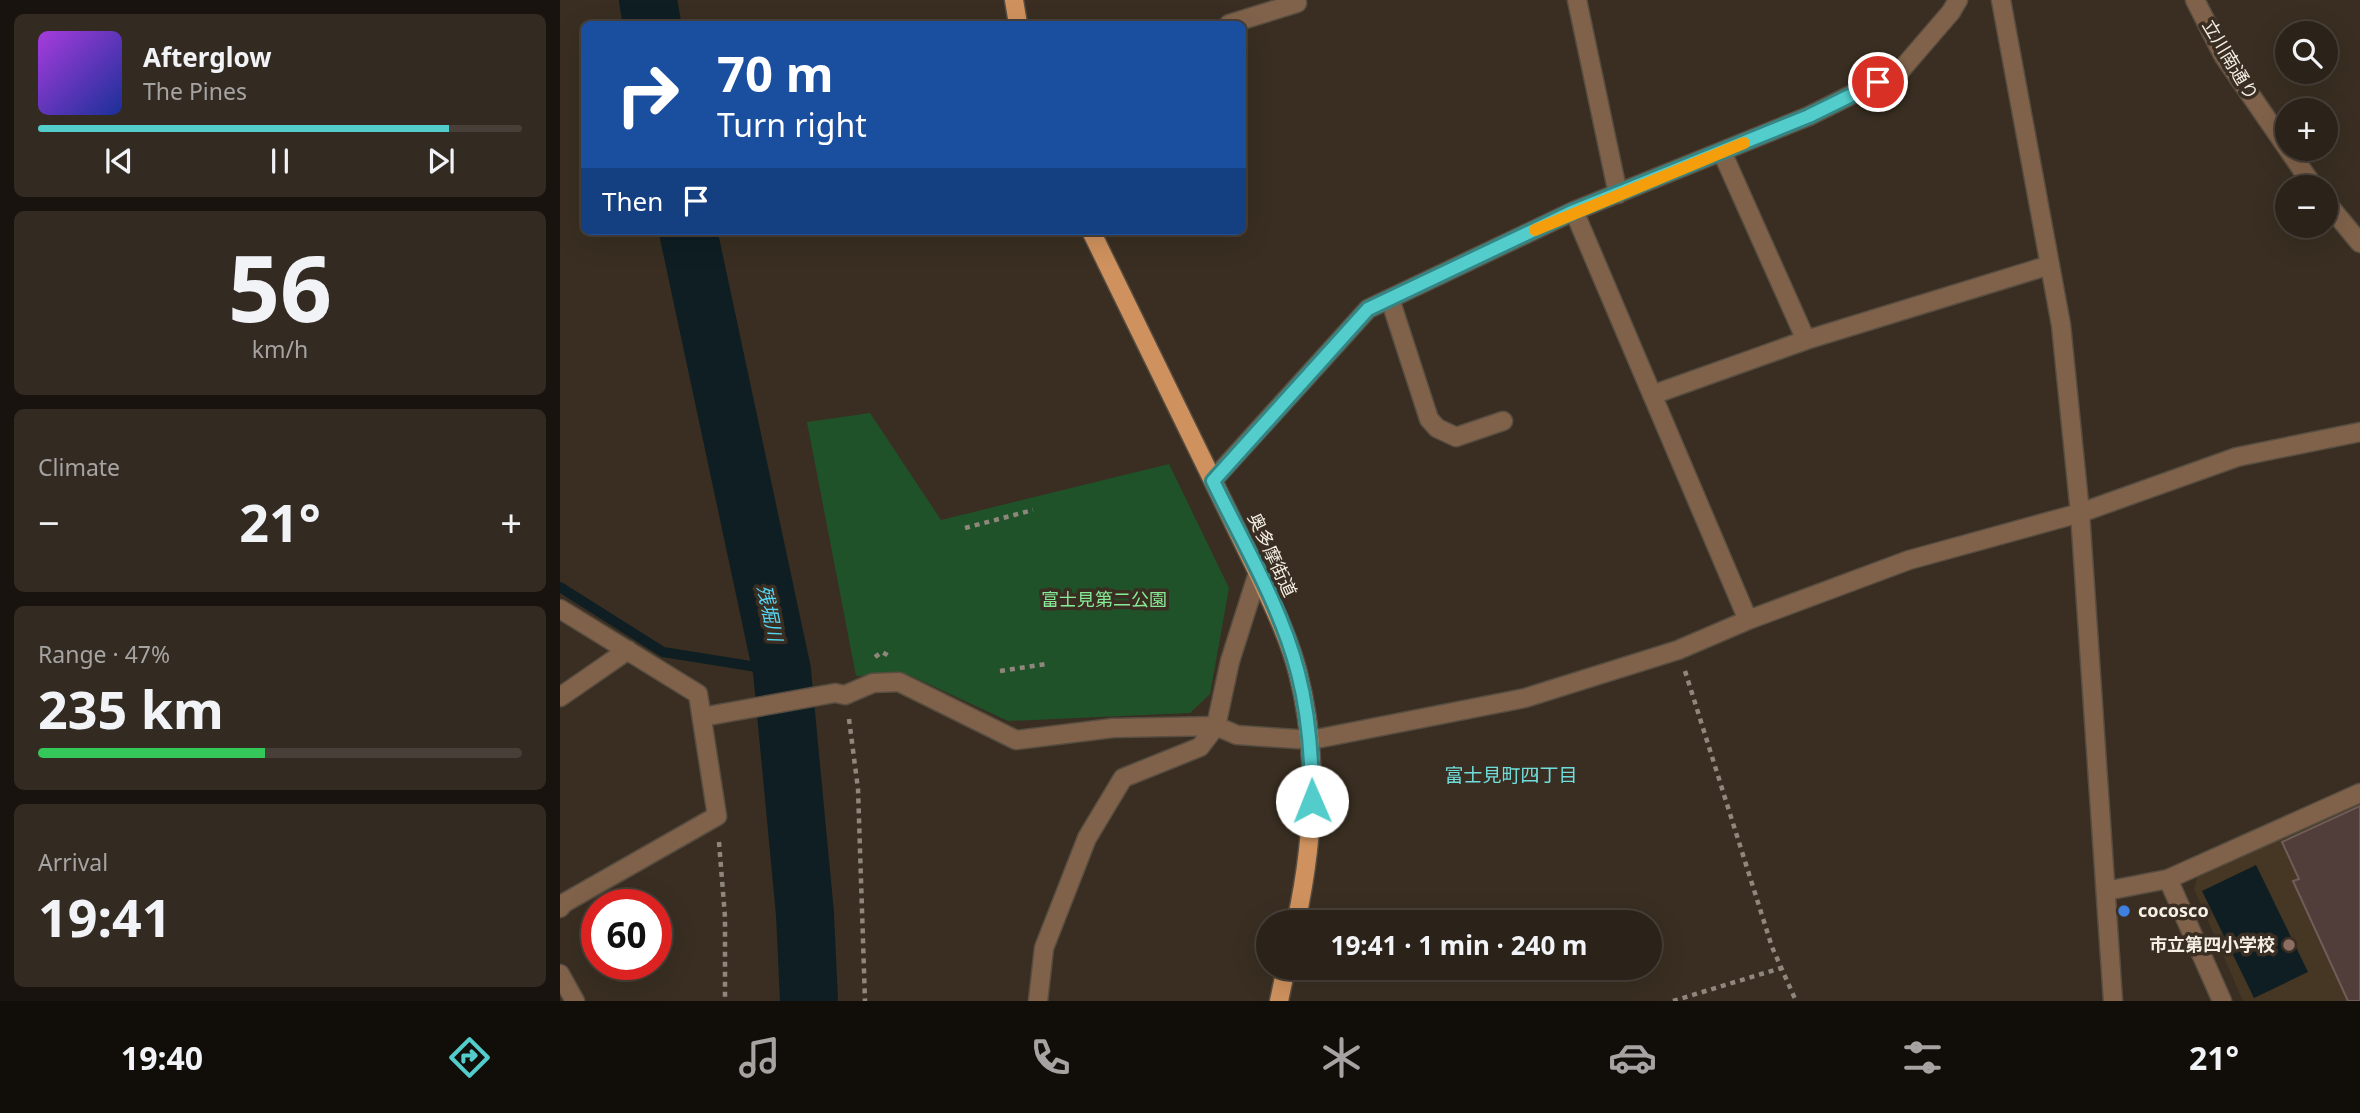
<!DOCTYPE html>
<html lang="en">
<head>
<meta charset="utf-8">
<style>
	:root { --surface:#2b2219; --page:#332a22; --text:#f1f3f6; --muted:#a6a4a2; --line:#473f38; --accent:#52cdcc }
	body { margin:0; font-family:"Noto Sans","Noto Sans JP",sans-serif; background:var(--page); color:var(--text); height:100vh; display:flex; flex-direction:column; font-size:26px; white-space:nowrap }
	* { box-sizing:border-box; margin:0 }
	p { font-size:23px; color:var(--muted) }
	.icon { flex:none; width:38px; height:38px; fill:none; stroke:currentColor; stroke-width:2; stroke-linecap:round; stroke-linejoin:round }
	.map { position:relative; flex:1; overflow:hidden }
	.panel { display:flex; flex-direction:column; gap:14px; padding:14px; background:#18130e; width:560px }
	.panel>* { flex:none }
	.banner { position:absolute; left:21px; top:21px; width:665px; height:214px; border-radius:10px; box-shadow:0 7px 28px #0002,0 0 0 2px var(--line); background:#1a4fa0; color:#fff; overflow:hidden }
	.tools { position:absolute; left:1715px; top:21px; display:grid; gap:14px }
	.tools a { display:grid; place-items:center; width:63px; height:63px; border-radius:50%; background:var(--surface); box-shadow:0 7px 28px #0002,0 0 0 2px var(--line); font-size:35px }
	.speed { position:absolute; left:21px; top:889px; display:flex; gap:14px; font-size:35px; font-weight:700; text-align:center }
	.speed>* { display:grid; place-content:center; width:91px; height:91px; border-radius:50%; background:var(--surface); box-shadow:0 7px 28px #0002,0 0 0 2px var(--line); line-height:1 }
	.speed .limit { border:10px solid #d22; background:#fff; color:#111 }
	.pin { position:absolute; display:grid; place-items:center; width:60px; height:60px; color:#fff; margin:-30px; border:4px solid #fff; border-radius:50%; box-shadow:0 2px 7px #0007 }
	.me { position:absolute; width:77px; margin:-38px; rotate:359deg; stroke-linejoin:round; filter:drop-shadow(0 0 5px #0008) }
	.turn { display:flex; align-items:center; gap:24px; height:147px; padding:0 21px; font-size:32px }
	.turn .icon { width:91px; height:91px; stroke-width:2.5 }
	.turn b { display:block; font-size:49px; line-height:60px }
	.then { display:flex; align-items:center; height:66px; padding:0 21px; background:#0003; gap:14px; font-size:26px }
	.big { font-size:52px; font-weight:700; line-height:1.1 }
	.panel .card { flex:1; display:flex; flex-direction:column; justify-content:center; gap:10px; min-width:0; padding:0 24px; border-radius:10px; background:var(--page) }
	.panel .dial { align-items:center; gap:0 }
	.dial b { font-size:91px; line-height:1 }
	.song { display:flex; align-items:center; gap:21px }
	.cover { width:84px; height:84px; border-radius:10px; background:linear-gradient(135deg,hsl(280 70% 55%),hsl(230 70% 35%)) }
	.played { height:7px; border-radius:4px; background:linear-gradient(90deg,var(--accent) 85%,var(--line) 85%) }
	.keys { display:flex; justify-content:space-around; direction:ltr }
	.heat { display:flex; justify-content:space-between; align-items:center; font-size:38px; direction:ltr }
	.charge { height:10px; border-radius:5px; background:linear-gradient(90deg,#34c759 47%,var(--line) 0) }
	.trip { position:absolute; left:696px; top:910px; width:406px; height:70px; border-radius:35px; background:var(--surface); box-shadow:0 7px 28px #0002,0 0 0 2px var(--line); font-weight:700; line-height:70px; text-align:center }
	.dock { display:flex; height:112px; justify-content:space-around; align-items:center; background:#110e0a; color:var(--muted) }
	.dock .icon { width:49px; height:49px }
	.dock .selected { color:var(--accent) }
	.dock b { font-size:32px; color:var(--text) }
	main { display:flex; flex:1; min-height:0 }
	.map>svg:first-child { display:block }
	.built { fill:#453724 }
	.green { fill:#20522a }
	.water { fill:#0e1e23 }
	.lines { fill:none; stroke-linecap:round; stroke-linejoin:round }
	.stream { stroke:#0e1e23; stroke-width:10 }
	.river { stroke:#0e1e23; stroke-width:58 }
	.building { fill:#513e3a; stroke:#705c58; stroke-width:2 }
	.minor-casing { stroke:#574d40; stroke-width:21 }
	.major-casing { stroke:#574d40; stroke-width:21 }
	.path { stroke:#90877c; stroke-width:4.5; stroke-dasharray:5 5; stroke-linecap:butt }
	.minor { stroke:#80624a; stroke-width:18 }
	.major { stroke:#cf925e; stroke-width:18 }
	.route-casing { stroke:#358585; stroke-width:18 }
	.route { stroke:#52cdcc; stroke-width:12 }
	.slow { stroke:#f59e0b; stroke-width:12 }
	.shop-dot { fill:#3f7fe0; stroke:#392e21; stroke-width:2.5 }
	.education-dot { fill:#8d6e63; stroke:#392e21; stroke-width:2.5 }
	.labels { text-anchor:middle; stroke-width:7; stroke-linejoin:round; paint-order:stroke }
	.street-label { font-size:18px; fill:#f5eee5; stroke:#392e21 }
	.park-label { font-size:18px; fill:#86ea96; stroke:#392e21 }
	.poi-label { font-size:18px; font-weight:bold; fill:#f5eee5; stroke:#392e21; text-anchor:start }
	.water-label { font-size:19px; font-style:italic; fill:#56d6f6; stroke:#392e21 }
	.neighbourhood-label { font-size:19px; fill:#70dddb; stroke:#392e21 }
</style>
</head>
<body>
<main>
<section class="panel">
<div class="card">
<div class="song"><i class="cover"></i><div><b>Afterglow</b><p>The Pines</p></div></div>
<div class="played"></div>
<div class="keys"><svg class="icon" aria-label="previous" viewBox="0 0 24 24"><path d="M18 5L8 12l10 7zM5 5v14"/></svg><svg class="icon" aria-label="pause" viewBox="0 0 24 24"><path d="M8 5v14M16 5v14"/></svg><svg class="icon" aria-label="next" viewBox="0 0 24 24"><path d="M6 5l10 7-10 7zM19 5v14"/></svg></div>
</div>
<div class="card dial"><b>56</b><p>km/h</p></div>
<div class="card"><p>Climate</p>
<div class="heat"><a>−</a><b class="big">21°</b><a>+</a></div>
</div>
<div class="card"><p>Range · 47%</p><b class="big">235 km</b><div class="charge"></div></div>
<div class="card"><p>Arrival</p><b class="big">19:41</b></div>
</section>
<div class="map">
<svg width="1800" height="1001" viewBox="0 0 1800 1001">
	<rect width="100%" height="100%" fill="#392e21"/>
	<!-- built -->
	<path class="built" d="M1800 803V1001H1683L1634 889 1638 875Z"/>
	<!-- green -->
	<path class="green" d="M310 413 381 520 609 464 669 588 650 694 630 713 448 721 349 675 296 676 247 422Z"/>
	<!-- water -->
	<path class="water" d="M1696 865 1748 972 1694 998 1642 891Z"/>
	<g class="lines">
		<!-- stream -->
		<path class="stream" d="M0 587 103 652 222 671"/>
		<!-- river -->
		<path class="river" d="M88 0 92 24
			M128 231 222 671 245 914 249 1001"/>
	</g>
	<!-- building -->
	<path class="building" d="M1800 806V1001H1788L1733 881 1739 879 1722 842Z"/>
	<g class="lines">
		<defs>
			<path id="minor" d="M1017 0 1058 194
				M1441 0 1501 325 1520 513 1553 1001
				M1635 0 1663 55 1754 187
				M669 24 737 3 736 0
				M1162 152 1246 340 1490 265
				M1766 202 1800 243
				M1014 211 1188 620
				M830 299 869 419 877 428 896 437 943 421
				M1092 395 1246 340
				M653 480 808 309 1014 211 1249 116 1341 70 1391 12 1398 0
				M0 609 138 694 157 816 4 903 0 908
				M0 697 68 650
				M142 717 275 693 285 695 313 683 339 682 456 740 553 728 656 726 677 735 751 740 965 698 1118 650 1188 620 1349 560 1520 513 1677 457 1800 432
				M1546 891 1608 879
				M0 974 15 1001
				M478 1001 484 948 527 838 563 778 640 747 656 726 670 661 698 573
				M1662 1001 1608 879 1800 793"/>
			<path id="major" d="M454 0 458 24
				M531 231 698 573C713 606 729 638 738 673 759 755 754 840 736 922
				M719 1001 726 968"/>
		</defs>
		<!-- minor casing -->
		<use href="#minor" class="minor-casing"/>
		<!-- major casing -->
		<use href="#major" class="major-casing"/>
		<!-- path -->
		<path class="path" d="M405 528 473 510
			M315 657 322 652 331 657
			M440 671 486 664
			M1125 671 1212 947 1236 1001
			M289 719 298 789 305 1001
			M159 842 165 917V1001
			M1113 1001 1221 968"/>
		<!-- minor -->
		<use href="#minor" class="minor"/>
		<!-- major -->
		<use href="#major" class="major"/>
	</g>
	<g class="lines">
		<defs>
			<path id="route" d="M752 801C752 757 749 715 738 673 721 606 683 543 653 481L808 309 1014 211 1249 116 1318 82"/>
		</defs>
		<!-- route casing -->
		<use href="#route" class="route-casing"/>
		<!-- route -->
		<use href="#route" class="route"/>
		<!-- slow -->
		<path class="slow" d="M975 230 1184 143"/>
	</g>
	<!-- markers -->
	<circle class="shop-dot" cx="1564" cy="911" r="7"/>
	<circle class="education-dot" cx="1729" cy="945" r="7"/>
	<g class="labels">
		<!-- street labels -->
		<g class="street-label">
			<text transform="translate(1670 60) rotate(59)" y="6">立川南通り</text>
			<text transform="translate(712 555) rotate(65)" y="6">奥多摩街道</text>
		</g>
		<!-- park labels -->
		<g class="park-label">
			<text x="544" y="606">富士見第二公園</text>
		</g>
		<!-- poi labels -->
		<g class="poi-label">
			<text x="1578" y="917">cocosco</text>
			<text x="1715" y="951" text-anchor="end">市立第四小学校</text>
		</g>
		<!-- water labels -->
		<g class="water-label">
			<text transform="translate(210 613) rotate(78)" y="7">残堀川</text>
		</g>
		<!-- neighbourhood labels -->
		<g class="neighbourhood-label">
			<text x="951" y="782">富士見町四丁目</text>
		</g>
	</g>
</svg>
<div class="tools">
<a><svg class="icon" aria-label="search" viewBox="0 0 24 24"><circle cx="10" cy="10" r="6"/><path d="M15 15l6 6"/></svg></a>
<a>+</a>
<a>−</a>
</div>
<div class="speed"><div class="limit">60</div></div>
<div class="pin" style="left:1318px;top:82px;background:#d93025"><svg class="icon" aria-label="arrive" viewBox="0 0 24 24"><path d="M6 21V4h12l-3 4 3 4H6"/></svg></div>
<svg class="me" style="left:752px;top:801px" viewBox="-20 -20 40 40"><circle r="19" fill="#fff"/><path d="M0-13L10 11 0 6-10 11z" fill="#52cdcc"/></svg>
<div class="trip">19:41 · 1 min · 240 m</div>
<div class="banner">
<div class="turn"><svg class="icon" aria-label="right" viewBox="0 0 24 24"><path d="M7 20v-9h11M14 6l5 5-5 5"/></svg><div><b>70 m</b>Turn right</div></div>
<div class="then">Then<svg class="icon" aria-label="arrive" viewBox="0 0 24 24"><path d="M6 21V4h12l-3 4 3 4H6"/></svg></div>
</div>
</div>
</main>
<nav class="dock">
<b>19:40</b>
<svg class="icon selected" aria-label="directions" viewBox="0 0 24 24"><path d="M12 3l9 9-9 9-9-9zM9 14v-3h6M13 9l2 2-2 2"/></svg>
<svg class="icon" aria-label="music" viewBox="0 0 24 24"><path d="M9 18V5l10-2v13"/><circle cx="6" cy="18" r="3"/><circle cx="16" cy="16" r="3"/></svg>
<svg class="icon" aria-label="phone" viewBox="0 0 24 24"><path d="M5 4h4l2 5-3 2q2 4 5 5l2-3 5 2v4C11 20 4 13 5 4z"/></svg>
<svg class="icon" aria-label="climate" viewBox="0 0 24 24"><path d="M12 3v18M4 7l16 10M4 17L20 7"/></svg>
<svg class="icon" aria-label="car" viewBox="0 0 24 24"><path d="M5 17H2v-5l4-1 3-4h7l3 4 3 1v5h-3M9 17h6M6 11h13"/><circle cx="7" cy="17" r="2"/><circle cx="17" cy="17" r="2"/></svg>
<svg class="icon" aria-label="filters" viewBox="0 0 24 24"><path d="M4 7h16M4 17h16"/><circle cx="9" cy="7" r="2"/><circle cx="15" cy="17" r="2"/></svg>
<b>21°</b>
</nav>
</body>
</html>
